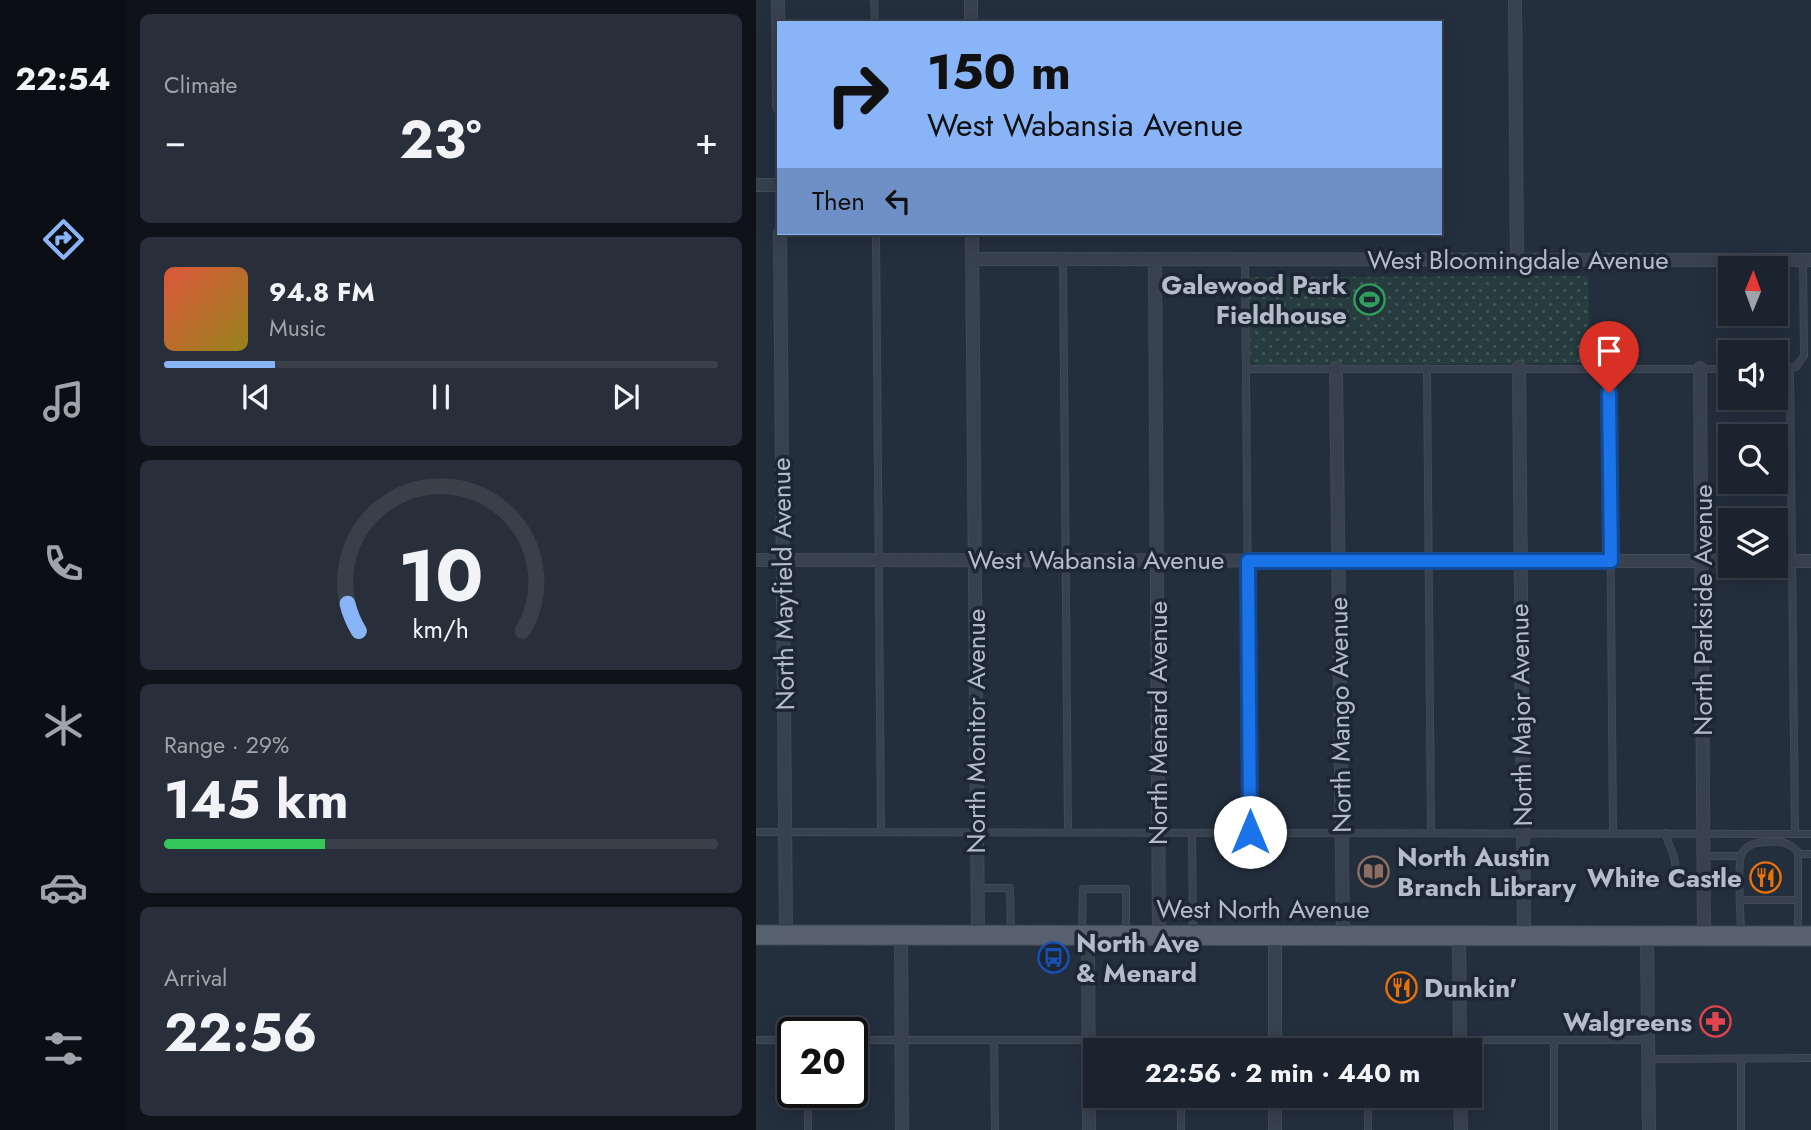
<!DOCTYPE html>
<html lang="en">
<head>
<meta charset="utf-8">
<style>
	:root { --surface:#1b232e; --page:#282f3a; --text:#f1f3f6; --muted:#a0a4aa; --line:#39404a; --accent:#8ab4f8 }
	body { margin:0; font-family:Jost,sans-serif; background:var(--page); color:var(--text); height:100vh; display:flex; flex-direction:column; font-size:26px; white-space:nowrap }
	* { box-sizing:border-box; margin:0 }
	p { font-size:23px; color:var(--muted) }
	.icon { flex:none; width:38px; height:38px; fill:none; stroke:currentColor; stroke-width:2; stroke-linecap:round; stroke-linejoin:round }
	.map { position:relative; flex:1; overflow:hidden }
	.sheet { display:flex; flex-direction:column; gap:14px; padding:14px; background:#0f1319; width:630px }
	.sheet>* { flex:none }
	.guide { position:absolute; left:21px; top:21px; width:665px; height:214px; border-radius:0px; box-shadow:0 4px 18px #0003,0 0 0 2px var(--line); background:#8ab4f8; color:#111; overflow:hidden }
	.needle { width:46px; rotate:1deg }
	.fabs { position:absolute; left:962px; top:256px; display:grid; gap:14px }
	.fabs a { display:grid; place-items:center; width:70px; height:70px; border-radius:0px; background:var(--surface); box-shadow:0 4px 18px #0003,0 0 0 2px var(--line); font-size:35px }
	.speed { position:absolute; left:21px; top:1017px; display:flex; gap:14px; font-size:35px; font-weight:700; text-align:center }
	.speed>* { display:grid; place-content:center; width:91px; height:91px; border-radius:50%; background:var(--surface); box-shadow:0 4px 18px #0003,0 0 0 2px var(--line); line-height:1 }
	.speed .limit { border:4px solid #111; border-radius:10px; background:#fff; color:#111 }
	.pin { position:absolute; display:grid; place-items:center; width:60px; height:60px; color:#fff; margin:-72px -30px; border-radius:50% 50% 50% 0; rotate:-45deg; box-shadow:0 0 7px #0007 }
	.pin .icon { rotate:45deg }
	.me { position:absolute; width:77px; margin:-38px; rotate:0deg; stroke-linejoin:round; filter:drop-shadow(0 0 5px #0008) }
	.turn { display:flex; align-items:center; gap:24px; height:147px; padding:0 35px; font-size:32px }
	.turn .icon { width:91px; height:91px; stroke-width:2.5 }
	.turn b { display:block; font-size:49px; line-height:60px }
	.then { display:flex; align-items:center; height:66px; padding:0 35px; background:#0003; gap:14px; font-size:26px }
	.big { font-size:52px; font-weight:700; line-height:1.1 }
	.sheet .card { flex:1; display:flex; flex-direction:column; justify-content:center; gap:10px; min-width:0; padding:0 24px; border-radius:10px; background:var(--page) }
	.sheet .dial { align-items:center; gap:0 }
	.dial svg { height:182px; overflow:visible; fill:none; stroke:var(--line); stroke-width:7; stroke-linecap:round; text-anchor:middle }
	.dial text { fill:var(--text); stroke:none }
	.song { display:flex; align-items:center; gap:21px }
	.cover { width:84px; height:84px; border-radius:10px; background:linear-gradient(135deg,hsl(10 70% 55%),hsl(50 70% 35%)) }
	.played { height:7px; border-radius:4px; background:linear-gradient(90deg,var(--accent) 20%,var(--line) 20%) }
	.keys { display:flex; justify-content:space-around; direction:ltr }
	.heat { display:flex; justify-content:space-between; align-items:center; font-size:38px; direction:ltr }
	.charge { height:10px; border-radius:5px; background:linear-gradient(90deg,#34c759 29%,var(--line) 0) }
	.trip { position:absolute; left:327px; top:1038px; width:399px; height:70px; border-radius:0px; background:var(--surface); box-shadow:0 4px 18px #0003,0 0 0 2px var(--line); font-weight:700; line-height:70px; text-align:center }
	main { display:flex; flex:1; min-height:0 }
	.tabs { display:flex; flex-direction:column; width:126px; justify-content:space-around; align-items:center; background:#0b0e12; color:var(--muted) }
	.tabs .icon { width:49px; height:49px }
	.tabs .active { color:var(--accent) }
	.tabs b { font-size:32px; color:var(--text) }
	.map>svg:first-child { display:block }
	.park { fill:url(#park-dots) }
	.lines { fill:none; stroke-linecap:round; stroke-linejoin:round }
	.service-casing { stroke:#414a57; stroke-width:8 }
	.minor-casing { stroke:#414a57; stroke-width:14 }
	.primary-casing { stroke:#414a57; stroke-width:21 }
	.service { stroke:#38414e; stroke-width:6 }
	.minor { stroke:#38414e; stroke-width:12 }
	.primary { stroke:#56606e; stroke-width:19 }
	.route-casing { stroke:#114b97; stroke-width:18 }
	.route { stroke:#1a73e8; stroke-width:12 }
	.labels { text-anchor:middle; stroke-width:7; stroke-linejoin:round; paint-order:stroke }
	.street-label { font-size:26px; fill:#b4bcc9; stroke:#1d2633 }
	.poi-label { font-size:26px; font-weight:bold; fill:#b4bcc9; stroke:#1d2633; text-anchor:end }
</style>
</head>
<body>
<main>
<nav class="tabs">
<b>22:54</b>
<svg class="icon active" aria-label="directions" viewBox="0 0 24 24"><path d="M12 3l9 9-9 9-9-9zM9 14v-3h6M13 9l2 2-2 2"/></svg>
<svg class="icon" aria-label="music" viewBox="0 0 24 24"><path d="M9 18V5l10-2v13"/><circle cx="6" cy="18" r="3"/><circle cx="16" cy="16" r="3"/></svg>
<svg class="icon" aria-label="phone" viewBox="0 0 24 24"><path d="M5 4h4l2 5-3 2q2 4 5 5l2-3 5 2v4C11 20 4 13 5 4z"/></svg>
<svg class="icon" aria-label="climate" viewBox="0 0 24 24"><path d="M12 3v18M4 7l16 10M4 17L20 7"/></svg>
<svg class="icon" aria-label="car" viewBox="0 0 24 24"><path d="M5 17H2v-5l4-1 3-4h7l3 4 3 1v5h-3M9 17h6M6 11h13"/><circle cx="7" cy="17" r="2"/><circle cx="17" cy="17" r="2"/></svg>
<svg class="icon" aria-label="filters" viewBox="0 0 24 24"><path d="M4 7h16M4 17h16"/><circle cx="9" cy="7" r="2"/><circle cx="15" cy="17" r="2"/></svg>
</nav>
<section class="sheet">
<div class="card"><p>Climate</p>
<div class="heat"><a>−</a><b class="big">23°</b><a>+</a></div>
</div>
<div class="card">
<div class="song"><i class="cover"></i><div><b>94.8 FM</b><p>Music</p></div></div>
<div class="played"></div>
<div class="keys"><svg class="icon" aria-label="previous" viewBox="0 0 24 24"><path d="M18 5L8 12l10 7zM5 5v14"/></svg><svg class="icon" aria-label="pause" viewBox="0 0 24 24"><path d="M8 5v14M16 5v14"/></svg><svg class="icon" aria-label="next" viewBox="0 0 24 24"><path d="M6 5l10 7-10 7zM19 5v14"/></svg></div>
</div>
<div class="card dial"><svg viewBox="0 0 100 80">
<path d="M14 69A42 42 0 1 1 86 69"/>
<path d="M14 69A42 42 0 0 1 9 57" stroke="#8ab4f8"/>
<text x="50" y="56" font-size="32" font-weight="700">10</text>
<text x="50" y="72" font-size="11">km/h</text>
</svg></div>
<div class="card"><p>Range · 29%</p><b class="big">145 km</b><div class="charge"></div></div>
<div class="card"><p>Arrival</p><b class="big">22:56</b></div>
</section>
<div class="map">
<svg width="1055" height="1130" viewBox="0 0 1055 1130">
	<defs>
		<pattern id="park-dots" width="8" height="8" patternUnits="userSpaceOnUse" patternTransform="scale(1.75)"><rect width="8" height="8" fill="#263c3f"/><path d="M2 2h.1M6 6h.1" fill="none" stroke="#435659" stroke-width="1.8" stroke-linecap="round"/></pattern>
	</defs>
	<rect width="100%" height="100%" fill="#242f3e"/>
	<!-- park -->
	<path class="park" d="M832 276 834 363 501 365 494 360 493 277Z"/>
	<g class="lines">
		<defs>
			<path id="service" d="M118 0 119 23
				M120 233 125 832
				M307 259 312 832
				M489 259 494 833
				M671 368 675 833
				M853 368 857 833
				M490 369H975
				M1020 369 1040 367 1048 356 1047 260
				M1034 369 1039 834
				M0 832 1055 834
				M436 833 437 934
				M910 833C911 843 916 849 918 857 920 866 919 873 924 882L948 884
				M1042 854H1055
				M948 856H985
				M221 888H254L255 934
				M985 900H1042
				M326 931 327 889H370V934
				M985 934C985 920 981 866 985 856 989 844 1001 842 1012 842 1025 841 1033 842 1042 852V934
				M0 1040H37
				M96 1040H892
				M238 1040 239 1130
				M798 1040V1130
				M892 1059 1055 1058
				M985 1059V1130
				M52 1092V1130
				M425 1096V1130
				M612 1096V1130"/>
			<path id="minor" d="M22 0 23 107
				M215 0V23
				M759 0 761 260
				M0 185H23
				M24 233 30 935
				M216 233 222 935
				M217 259 1055 260
				M399 259 403 935
				M763 367 768 936
				M580 368 587 936
				M944 368 948 936
				M0 560 975 561
				M1020 561H1055
				M145 935 146 1130
				M332 935 333 1130
				M519 935V1050
				M703 936 704 1050
				M891 936 893 1130
				M519 1096V1130
				M704 1096 705 1130"/>
			<path id="primary" d="M0 935 1055 936"/>
		</defs>
		<!-- service casing -->
		<use href="#service" class="service-casing"/>
		<!-- minor casing -->
		<use href="#minor" class="minor-casing"/>
		<!-- primary casing -->
		<use href="#primary" class="primary-casing"/>
		<!-- service -->
		<use href="#service" class="service"/>
		<!-- minor -->
		<use href="#minor" class="minor"/>
		<!-- primary -->
		<use href="#primary" class="primary"/>
	</g>
	<g class="lines">
		<defs>
			<path id="route" d="M494 832 492 561H855L853 393"/>
		</defs>
		<!-- route casing -->
		<use href="#route" class="route-casing"/>
		<!-- route -->
		<use href="#route" class="route"/>
	</g>
	<!-- icons -->
	<defs>
		<symbol id="stadium-ring" viewBox="-11 -11 22 22"><circle r="9.5" fill="#1d2633" stroke="#2e9e5b" stroke-width="1.5"/><path d="M0-5a6.5 5 0 1 0 0 10a6.5 5 0 1 0 0-10ZM-3.5-1.8h7v3.6h-7Z" fill="#2e9e5b"/></symbol>
		<symbol id="library-ring" viewBox="-11 -11 22 22"><circle r="9.5" fill="#1d2633" stroke="#8d6e63" stroke-width="1.5"/><path d="M-6-4Q-3-5.5-.7-3.5V5Q-3 3-6 4ZM6-4Q3-5.5 .7-3.5V5Q3 3 6 4Z" fill="#8d6e63"/></symbol>
		<symbol id="restaurant-ring" viewBox="-11 -11 22 22"><circle r="9.5" fill="#1d2633" stroke="#e8710a" stroke-width="1.5"/><path d="M-5-6h1v4h1v-4h1v4h1v-4h1v5L-1.5 .5V6h-2V.5L-5-1ZM5-6V6H3V1.5H1.5Q1.5-4 5-6Z" fill="#e8710a"/></symbol>
		<symbol id="bus-ring" viewBox="-11 -11 22 22"><circle r="9.5" fill="#1d2633" stroke="#1a4fb4" stroke-width="1.5"/><path d="M-5-6H5V4H4V6H2V4H-2V6H-4V4H-5ZM-3.5-4V0h7V-4ZM-3.5 1.2v1.5H-2V1.2ZM2 1.2v1.5H3.5V1.2Z" fill="#1a4fb4"/></symbol>
		<symbol id="pharmacy-ring" viewBox="-11 -11 22 22"><circle r="9.5" fill="#1d2633" stroke="#e0444e" stroke-width="1.5"/><path d="M-2-6h4v4h4v4h-4v4h-4v-4h-4v-4h4Z" fill="#e0444e"/></symbol>
	</defs>
	<g fill-rule="evenodd">
		<use href="#stadium-ring" x="596" y="282" width="35" height="35"/>
		<use href="#library-ring" x="600" y="854" width="35" height="35"/>
		<use href="#restaurant-ring" x="992" y="860" width="35" height="35"/>
		<use href="#bus-ring" x="280" y="940" width="35" height="35"/>
		<use href="#restaurant-ring" x="628" y="970" width="35" height="35"/>
		<use href="#pharmacy-ring" x="942" y="1004" width="35" height="35"/>
	</g>
	<g class="labels">
		<!-- street labels -->
		<g class="street-label">
			<text x="762" y="269">West Bloomingdale Avenue</text>
			<text x="340" y="569">West Wabansia Avenue</text>
			<text transform="translate(27 584) rotate(-91)" y="9">North Mayfield Avenue</text>
			<text transform="translate(947 610) rotate(-90)" y="9">North Parkside Avenue</text>
			<text transform="translate(584 715) rotate(-91)" y="9">North Mango Avenue</text>
			<text transform="translate(765 715) rotate(-91)" y="9">North Major Avenue</text>
			<text transform="translate(402 723) rotate(-90)" y="9">North Menard Avenue</text>
			<text transform="translate(220 731) rotate(-90)" y="9">North Monitor Avenue</text>
			<text x="507" y="918">West North Avenue</text>
		</g>
		<!-- poi labels -->
		<g class="poi-label">
			<text x="591" y="294">Galewood Park<tspan x="591" dy="30">Fieldhouse</tspan></text>
			<text x="641" y="866" text-anchor="start">North Austin<tspan x="641" dy="30">Branch Library</tspan></text>
			<text x="986" y="887">White Castle</text>
			<text x="320" y="952" text-anchor="start">North Ave<tspan x="320" dy="30">&amp; Menard</tspan></text>
			<text x="668" y="997" text-anchor="start">Dunkin'</text>
			<text x="936" y="1031">Walgreens</text>
		</g>
	</g>
</svg>
<div class="fabs">
<a><svg class="needle" viewBox="-14 -14 28 28"><path d="M0-13l5 13h-10z" fill="#e53935"/><path d="M0 13l5-13h-10z" fill="#a0a4aa"/></svg></a>
<a><svg class="icon" aria-label="sound" viewBox="0 0 24 24"><path d="M4 9h4l5-4v14l-5-4H4zM17 9q2 3 0 6"/></svg></a>
<a><svg class="icon" aria-label="search" viewBox="0 0 24 24"><circle cx="10" cy="10" r="6"/><path d="M15 15l6 6"/></svg></a>
<a><svg class="icon" aria-label="layers" viewBox="0 0 24 24"><path d="M12 4l9 5-9 5-9-5zM3 14l9 5 9-5"/></svg></a>
</div>
<div class="speed"><div class="limit">20</div></div>
<div class="pin" style="left:853px;top:393px;background:#d93025"><svg class="icon" aria-label="arrive" viewBox="0 0 24 24"><path d="M6 21V4h12l-3 4 3 4H6"/></svg></div>
<svg class="me" style="left:494px;top:832px" viewBox="-20 -20 40 40"><circle r="19" fill="#fff"/><path d="M0-13L10 11 0 6-10 11z" fill="#1a73e8"/></svg>
<div class="trip">22:56 · 2 min · 440 m</div>
<div class="guide">
<div class="turn"><svg class="icon" aria-label="right" viewBox="0 0 24 24"><path d="M7 20v-9h11M14 6l5 5-5 5"/></svg><div><b>150 m</b>West Wabansia Avenue</div></div>
<div class="then">Then<svg class="icon" aria-label="left" viewBox="0 0 24 24"><path d="M17 20v-9H6M10 6l-5 5 5 5"/></svg></div>
</div>
</div>
</main>
</body>
</html>
